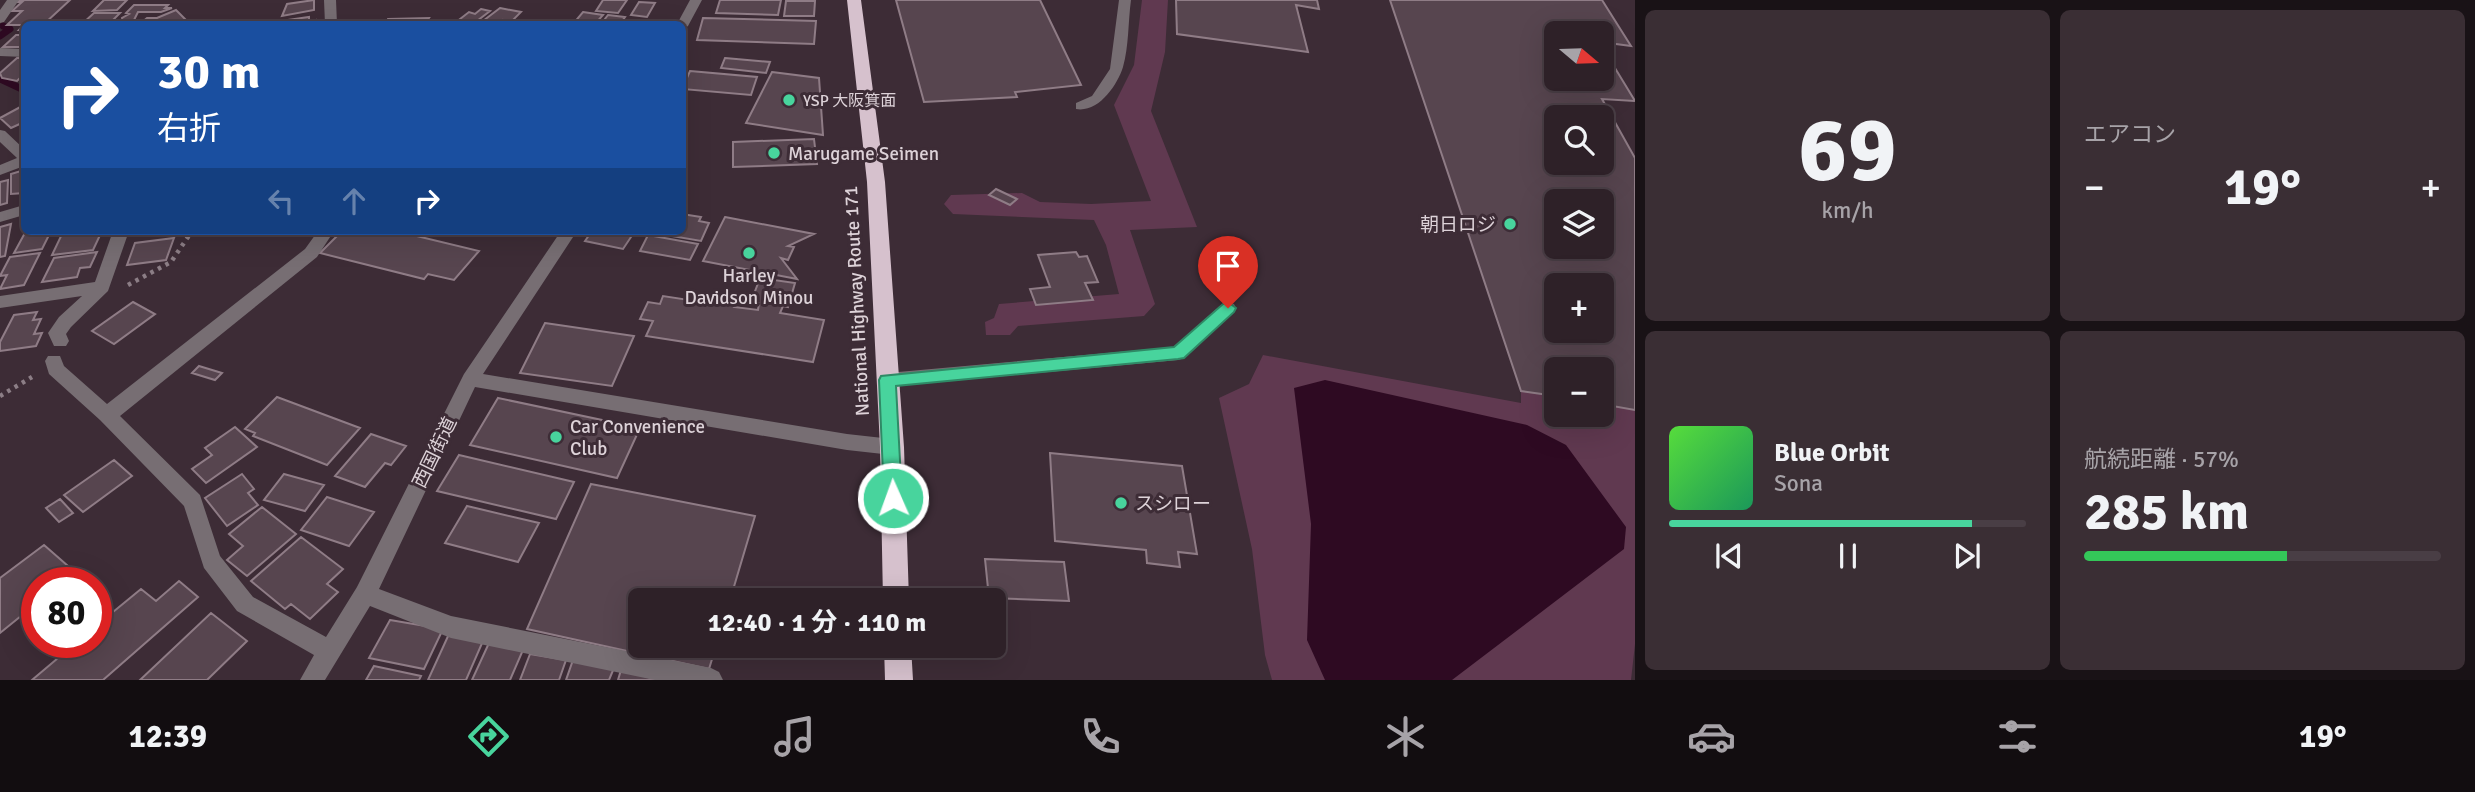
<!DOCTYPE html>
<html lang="ja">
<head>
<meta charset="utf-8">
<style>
	:root { --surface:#2e2128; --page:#3a2e34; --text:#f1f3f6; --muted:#a7a3a8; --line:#493e45; --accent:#48d49d }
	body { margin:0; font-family:Signika,"Noto Sans JP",sans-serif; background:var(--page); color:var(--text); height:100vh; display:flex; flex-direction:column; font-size:26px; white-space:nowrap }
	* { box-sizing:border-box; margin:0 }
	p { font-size:23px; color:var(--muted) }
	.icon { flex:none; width:38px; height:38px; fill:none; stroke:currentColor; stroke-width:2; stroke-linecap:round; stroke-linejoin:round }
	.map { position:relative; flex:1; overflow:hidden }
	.side { display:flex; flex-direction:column; gap:10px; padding:10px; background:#191216; width:840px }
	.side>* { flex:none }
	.top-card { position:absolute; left:21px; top:21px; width:665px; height:214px; border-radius:10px; box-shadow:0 7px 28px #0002,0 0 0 2px var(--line); background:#1a4fa0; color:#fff; overflow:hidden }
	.needle { width:46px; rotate:109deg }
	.controls { position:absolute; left:1544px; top:21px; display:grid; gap:14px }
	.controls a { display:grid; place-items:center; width:70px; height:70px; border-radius:10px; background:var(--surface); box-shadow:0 7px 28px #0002,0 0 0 2px var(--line); font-size:35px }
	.speed { position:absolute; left:21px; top:567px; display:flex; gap:14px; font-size:35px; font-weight:700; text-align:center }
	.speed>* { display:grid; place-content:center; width:91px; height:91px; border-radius:50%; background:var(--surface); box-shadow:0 7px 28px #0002,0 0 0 2px var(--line); line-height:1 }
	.speed .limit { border:10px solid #d22; background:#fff; color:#111 }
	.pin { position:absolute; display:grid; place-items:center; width:60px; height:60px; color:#fff; margin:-72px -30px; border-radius:50% 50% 50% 0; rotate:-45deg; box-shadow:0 0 7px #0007 }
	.pin .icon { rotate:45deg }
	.me { position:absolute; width:77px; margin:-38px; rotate:358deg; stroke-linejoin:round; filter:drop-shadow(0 0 5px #0008) }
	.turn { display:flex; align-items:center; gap:24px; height:147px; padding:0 21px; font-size:32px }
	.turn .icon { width:91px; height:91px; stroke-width:2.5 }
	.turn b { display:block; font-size:49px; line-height:60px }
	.lanes { display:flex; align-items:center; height:66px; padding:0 21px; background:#0003; justify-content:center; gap:35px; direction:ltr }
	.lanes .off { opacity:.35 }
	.big { font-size:52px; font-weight:700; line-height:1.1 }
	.side .card { flex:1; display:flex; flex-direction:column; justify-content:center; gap:10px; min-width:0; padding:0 24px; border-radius:10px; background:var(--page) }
	.side .dial { align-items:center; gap:0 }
	.dial b { font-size:91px; line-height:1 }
	.song { display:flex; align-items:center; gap:21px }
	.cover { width:84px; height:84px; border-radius:10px; background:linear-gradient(135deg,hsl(110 70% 55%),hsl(150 70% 35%)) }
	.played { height:7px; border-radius:4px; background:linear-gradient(90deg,var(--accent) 85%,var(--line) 85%) }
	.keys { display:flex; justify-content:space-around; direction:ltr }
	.heat { display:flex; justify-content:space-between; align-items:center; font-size:38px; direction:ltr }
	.charge { height:10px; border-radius:5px; background:linear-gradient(90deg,#34c759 57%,var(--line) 0) }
	.side .tiles { flex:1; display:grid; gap:10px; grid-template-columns:repeat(2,1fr) }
	.trip { position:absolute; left:628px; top:588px; width:378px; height:70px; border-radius:10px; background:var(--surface); box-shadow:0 7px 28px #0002,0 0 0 2px var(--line); font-weight:700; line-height:70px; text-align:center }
	.dock { display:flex; height:112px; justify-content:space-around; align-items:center; background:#120d10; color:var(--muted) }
	.dock .icon { width:49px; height:49px }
	.dock .active { color:var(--accent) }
	.dock b { font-size:32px; color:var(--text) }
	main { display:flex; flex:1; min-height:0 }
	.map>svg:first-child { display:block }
	.green { fill:#603950 }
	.water { fill:#2e0a22 }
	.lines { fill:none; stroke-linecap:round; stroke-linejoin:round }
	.stream { stroke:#2e0a22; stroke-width:7 }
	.building { fill:#57454f; stroke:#8f7c86; stroke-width:2; fill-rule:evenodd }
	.path { stroke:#8c7e86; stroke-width:4.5; stroke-dasharray:3.5 5; stroke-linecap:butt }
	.minor { fill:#776e73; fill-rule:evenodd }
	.highway { fill:#d6c1cd; fill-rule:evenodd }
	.route { fill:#48d49d; stroke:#2f8a66; stroke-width:2 }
	.poi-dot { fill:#48d49d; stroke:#3d2c36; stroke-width:2.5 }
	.labels { text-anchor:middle; stroke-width:6; stroke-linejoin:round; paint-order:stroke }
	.far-poi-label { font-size:16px; fill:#ddd2d8; stroke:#3d2c36; text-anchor:start }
	.poi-label { font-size:19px; fill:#ddd2d8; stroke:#3d2c36; text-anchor:start }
	.street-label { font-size:19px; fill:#ddd2d8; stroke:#3d2c36 }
</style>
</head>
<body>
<main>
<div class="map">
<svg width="1635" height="680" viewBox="0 0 1635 680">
	<rect width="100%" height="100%" fill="#3d2c36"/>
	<!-- green -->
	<path class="green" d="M1142 0H1168L1165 52 1151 111 1197 227 1130 230 1155 304 1144 316 1018 326 1010 335H986L985 322 994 318 999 304 1119 294 1106 245 1094 220 953 214 944 204 951 195 1022 193 1040 202 1091 204 1151 201 1114 105 1134 65Z
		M1263 355 1521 403V391L1556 396V415H1601V404L1635 410V644L1631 680H1272L1265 655 1252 549 1219 398 1249 384Z"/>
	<!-- water -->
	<path class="water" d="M1325 380 1527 425 1566 445 1626 527 1624 549 1452 680H1325L1307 640 1311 524 1294 388Z"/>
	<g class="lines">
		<!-- stream -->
		<path class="stream" d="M0 36 10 29 3 26
			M0 79 24 90"/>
	</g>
	<!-- building -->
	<path class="building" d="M20 0H70L44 24H24V30H19L24 25H7L22 11H12L22 2H18Z
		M104 0H127L117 10 93 11Z
		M314 0V10L282 16 287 4Z
		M603 0H627L618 13 596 11Z
		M720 0H781L778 15 716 13Z
		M896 0H1040L1081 85 1015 92 1017 97 924 102Z
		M1176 0H1317L1319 9 1296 5 1308 52 1177 34Z
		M1390 0H1602L1631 46 1601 42V33H1556V79H1601V45L1635 101 1602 99 1635 158V410L1601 404V369H1556V396L1521 391ZM1556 117H1601V163H1556ZM1556 201H1601V247H1556ZM1556 285H1601V331H1556Z
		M786 1H815L814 16H784Z
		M639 2 655 3 647 17 631 15Z
		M134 5H168L165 8H172L161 12H138L134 20 123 22 122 18 129 14 126 13Z
		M500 8 521 12 511 22 503 20 500 24H479Z
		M481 9 490 11 473 24 455 23 469 12 475 14Z
		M176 10 187 21 184 24H140L147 18H157Z
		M583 12 603 15 595 24H573Z
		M94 13H120L109 24H82Z
		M608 15 625 17 620 24H601Z
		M309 17V21L316 20V24H287V20Z
		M429 18 425 24H385L388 19Z
		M703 18 816 21 814 44 697 40Z
		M16 35H24V47H3Z
		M17 58H24V74L17 81 2 78 0 73Z
		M725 58 770 62 766 73 721 68Z
		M690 71 757 77 751 95 682 89Z
		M772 72 819 78 823 135 746 123Z
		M24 105V122L11 128 0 118Z
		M814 139 817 164 733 167V142Z
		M24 170V193L11 194V174Z
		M8 180 7 203 0 205V182Z
		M996 189 1017 199 1010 205 989 195Z
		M682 214 701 217 699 221 709 223 701 241 666 235 668 231H682Z
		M725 217 814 234 788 246 794 247 788 260 781 258 797 279 703 261Z
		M11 224 5 256 0 257V227Z
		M26 231H51L42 249 14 253Z
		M86 231 85 234 101 233 93 250 52 255 63 232Z
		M342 231H396L479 251 454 280 428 274 424 279 320 253Z
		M592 231H635L623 249 585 241Z
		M648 235 698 244 690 260 640 251Z
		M174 238 166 260 127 265 135 243Z
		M97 252 90 267 80 268 77 277 42 282 54 258Z
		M1076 252 1079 257 1087 256 1098 282 1085 283 1093 300 1036 305 1030 289 1050 287 1038 255Z
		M40 253 24 285 0 289 7 275 0 276 10 257Z
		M760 278 795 283 788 307 783 306 780 313 824 320 813 362 646 336 653 321 640 319 648 302 660 304 663 296 721 305 726 293 738 295 734 307 758 310 759 303 751 302Z
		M133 302 155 314 114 344 92 331Z
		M37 312 33 320 41 319 34 334 42 333 36 346 0 351V342L14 315Z
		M545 323 634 336 612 386 520 373Z
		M199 366 222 373 215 380 192 373Z
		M277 397 360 428 327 465 253 436 255 433 245 429Z
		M498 398 640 428 617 478 470 445Z
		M235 427 257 447 206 483 192 469 212 455 205 448Z
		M371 434 406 446 391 465 385 463 365 487 335 476Z
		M1050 453 1182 466 1197 554 1178 552 1180 567 1147 563 1146 550 1055 541Z
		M459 455 574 482 556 519 437 491Z
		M114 460 132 476 83 512 64 495Z
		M242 474 254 489 248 493 258 505 227 526 205 498Z
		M284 474 324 485 305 511 264 500Z
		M591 484 755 516 730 600H640V646H716L709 669 527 629Z
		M327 497 374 512 349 546 301 530Z
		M60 499 73 513 59 522 46 508Z
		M467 506 539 523 518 562 445 543Z
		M262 507 296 534 247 576 227 560 243 546 229 534Z
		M301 537 343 569 327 584 338 592 310 619 291 604 285 609 251 581Z
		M44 545 76 573 63 583H37V603L0 633V578Z
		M985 559 1064 562 1069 601 989 598Z
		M179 581 198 597 103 680H32L77 642H96V626L141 589 156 601Z
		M211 613 247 641 207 680H140Z
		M390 620 443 629 424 669 369 658Z
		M449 634 483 641 466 680H428Z
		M489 643 523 650 510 680H472Z
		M530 654 566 660 559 680H520Z
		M573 660 614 668 609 680H566Z
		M374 666 421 676 419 680H366Z
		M621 670 659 680H618Z"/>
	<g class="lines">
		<!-- path -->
		<path class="path" d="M128 285 171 262 192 231
			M0 396 32 377"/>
		<!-- minor -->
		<path class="minor" d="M7 0H19L4 22 0 23V10Z
			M324 0H336L337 24H325Z
			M690 0H702L688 26 682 30V24H677Z
			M1119 0H1131C1128 22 1129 46 1123 67 1117 86 1098 113 1076 109V103L1092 96 1110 69Z
			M0 48 24 49V57L0 56Z
			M0 130 5 131 24 149V166L0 175V165L17 158 0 142Z
			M24 205V215L0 222V212Z
			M113 231H129L108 291 71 327 66 334 69 341 66 346H54L48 333 59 317 82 296 0 308V296L95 282Z
			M318 231H334L317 257 120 416 200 495 220 556 253 597 326 637 357 587 464 374 561 231H577L483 374 847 434 892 439 899 441 902 447 899 453 892 455 847 450 475 387 379 589 451 616 711 668 719 672 723 680H655L451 638 370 606 325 680H300L314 655 237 611 204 568 184 506 100 420 49 374 45 361 48 356H60L64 366 107 404 305 249Z
			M1228 302 1234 304 1236 308 1234 312 1184 358 1178 360 887 387 881 385 878 380 881 375 887 373 1174 347 1222 304Z"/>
		<!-- highway -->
		<path class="highway" d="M847 0H861L885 182 904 447 909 600H883L880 447 867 182Z
			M884 646H911L913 680H885Z"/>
	</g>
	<!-- route -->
	<path class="route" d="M1228 302 1236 308 1234 312 1184 358 1178 359 896 386 902 498 900 504 893 506 887 504 884 498 879 380 881 376 1174 347 1223 304Z"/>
	<!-- markers -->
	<g class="poi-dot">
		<circle cx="789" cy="100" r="7"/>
		<circle cx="774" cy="153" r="7"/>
		<circle cx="1510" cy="224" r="7"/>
		<circle cx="749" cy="253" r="7"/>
		<circle cx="556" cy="437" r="7"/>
		<circle cx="1121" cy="503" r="7"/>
	</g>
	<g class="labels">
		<!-- far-poi labels -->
		<g class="far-poi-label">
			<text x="803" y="106">YSP 大阪箕面</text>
		</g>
		<!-- poi labels -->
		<g class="poi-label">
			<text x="788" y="160">Marugame Seimen</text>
			<text x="1496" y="231" text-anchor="end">朝日ロジ</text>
			<text x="749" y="282" text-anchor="middle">Harley<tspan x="749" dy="22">Davidson Minou</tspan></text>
			<text x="570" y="433">Car Convenience<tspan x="570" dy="22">Club</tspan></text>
			<text x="1135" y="510">スシロー</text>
		</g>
		<!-- street labels -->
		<g class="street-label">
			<text transform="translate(856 301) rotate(-93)" y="7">National Highway Route 171</text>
			<text transform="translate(434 452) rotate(-64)" y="7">西国街道</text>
		</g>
	</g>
</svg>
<div class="controls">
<a><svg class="needle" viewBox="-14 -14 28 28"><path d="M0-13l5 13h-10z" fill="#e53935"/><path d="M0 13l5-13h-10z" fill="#a7a3a8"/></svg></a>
<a><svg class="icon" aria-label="search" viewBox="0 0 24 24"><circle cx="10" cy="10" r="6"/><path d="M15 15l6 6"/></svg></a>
<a><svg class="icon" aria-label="layers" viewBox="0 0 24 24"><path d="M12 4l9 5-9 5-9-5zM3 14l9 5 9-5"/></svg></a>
<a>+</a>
<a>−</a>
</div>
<div class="speed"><div class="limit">80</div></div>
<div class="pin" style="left:1228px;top:308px;background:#d93025"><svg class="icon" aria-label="arrive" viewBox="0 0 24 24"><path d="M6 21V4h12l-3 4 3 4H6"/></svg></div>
<svg class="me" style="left:893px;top:498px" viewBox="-20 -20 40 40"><circle r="17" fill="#48d49d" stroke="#fff" stroke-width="3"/><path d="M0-11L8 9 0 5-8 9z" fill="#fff"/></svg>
<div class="trip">12:40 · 1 分 · 110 m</div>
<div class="top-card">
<div class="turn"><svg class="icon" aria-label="right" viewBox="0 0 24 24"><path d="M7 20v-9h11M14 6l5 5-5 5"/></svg><div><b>30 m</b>右折</div></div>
<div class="lanes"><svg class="icon off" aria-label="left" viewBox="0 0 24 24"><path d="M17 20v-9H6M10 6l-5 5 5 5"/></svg><svg class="icon off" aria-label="ahead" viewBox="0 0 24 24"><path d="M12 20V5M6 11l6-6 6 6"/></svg><svg class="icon" aria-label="right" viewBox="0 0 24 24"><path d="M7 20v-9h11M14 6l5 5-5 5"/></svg></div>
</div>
</div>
<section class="side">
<div class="tiles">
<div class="card dial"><b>69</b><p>km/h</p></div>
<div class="card"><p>エアコン</p>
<div class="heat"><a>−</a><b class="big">19°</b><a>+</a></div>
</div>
<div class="card">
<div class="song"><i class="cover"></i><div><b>Blue Orbit</b><p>Sona</p></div></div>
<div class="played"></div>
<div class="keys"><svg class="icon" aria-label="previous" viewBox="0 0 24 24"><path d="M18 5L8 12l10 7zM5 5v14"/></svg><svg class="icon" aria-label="pause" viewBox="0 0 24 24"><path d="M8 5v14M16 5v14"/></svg><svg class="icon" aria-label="next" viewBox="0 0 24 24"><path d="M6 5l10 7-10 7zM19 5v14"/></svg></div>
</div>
<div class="card"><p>航続距離 · 57%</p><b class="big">285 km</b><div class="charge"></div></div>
</div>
</section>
</main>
<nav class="dock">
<b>12:39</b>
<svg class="icon active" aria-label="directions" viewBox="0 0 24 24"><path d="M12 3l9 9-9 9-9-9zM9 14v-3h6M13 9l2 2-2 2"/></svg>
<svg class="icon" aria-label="music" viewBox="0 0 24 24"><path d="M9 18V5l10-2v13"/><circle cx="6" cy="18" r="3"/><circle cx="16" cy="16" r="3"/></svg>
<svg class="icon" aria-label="phone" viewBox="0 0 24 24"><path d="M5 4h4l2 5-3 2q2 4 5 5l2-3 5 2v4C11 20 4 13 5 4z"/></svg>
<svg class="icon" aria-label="climate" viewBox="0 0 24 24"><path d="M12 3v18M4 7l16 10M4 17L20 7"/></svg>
<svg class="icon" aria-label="car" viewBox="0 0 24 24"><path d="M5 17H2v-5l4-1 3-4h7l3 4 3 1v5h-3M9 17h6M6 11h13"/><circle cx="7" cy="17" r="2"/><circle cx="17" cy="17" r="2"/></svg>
<svg class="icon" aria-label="filters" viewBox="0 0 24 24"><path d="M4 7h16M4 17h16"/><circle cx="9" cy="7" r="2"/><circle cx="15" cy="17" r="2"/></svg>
<b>19°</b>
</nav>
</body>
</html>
